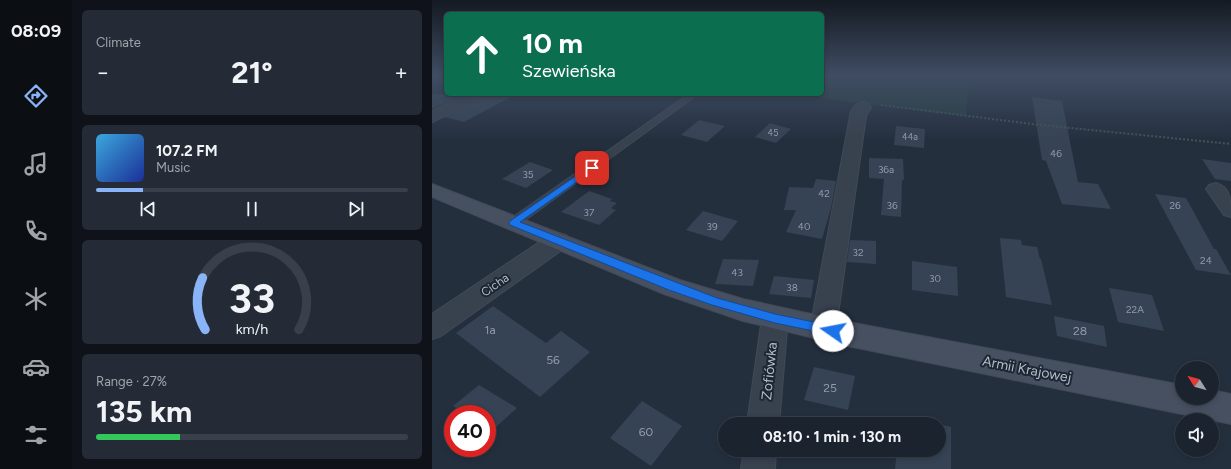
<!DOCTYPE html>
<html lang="en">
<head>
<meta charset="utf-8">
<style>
	:root { --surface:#1b232e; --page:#242b36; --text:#f1f3f6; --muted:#a0a4aa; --line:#39404a; --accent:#8ab4f8 }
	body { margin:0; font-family:Figtree,sans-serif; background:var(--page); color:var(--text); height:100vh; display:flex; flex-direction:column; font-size:15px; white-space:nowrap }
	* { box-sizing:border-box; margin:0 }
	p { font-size:13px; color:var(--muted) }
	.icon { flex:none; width:22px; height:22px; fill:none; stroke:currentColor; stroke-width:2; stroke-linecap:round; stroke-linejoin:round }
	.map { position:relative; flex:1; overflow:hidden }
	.details { display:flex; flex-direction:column; gap:10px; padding:10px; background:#0f1319; width:360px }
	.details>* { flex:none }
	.hud { position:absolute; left:12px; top:12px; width:380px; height:84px; border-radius:6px; box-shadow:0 2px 6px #0003,0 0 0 1px var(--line); background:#0b6e4f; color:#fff; overflow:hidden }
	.needle { width:26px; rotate:307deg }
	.controls { position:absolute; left:743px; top:361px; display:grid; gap:8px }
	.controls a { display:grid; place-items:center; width:44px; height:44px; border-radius:50%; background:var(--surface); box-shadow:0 2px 6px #0003,0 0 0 1px var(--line); font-size:20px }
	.speed { position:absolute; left:12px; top:405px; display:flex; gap:8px; font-size:20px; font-weight:700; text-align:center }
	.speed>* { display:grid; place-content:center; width:52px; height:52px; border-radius:50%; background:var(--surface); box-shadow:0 2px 6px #0003,0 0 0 1px var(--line); line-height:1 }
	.speed .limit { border:6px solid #d22; background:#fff; color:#111 }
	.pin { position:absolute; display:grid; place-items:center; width:34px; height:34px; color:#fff; margin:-17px; border-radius:8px; box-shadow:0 2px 6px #0006 }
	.me { position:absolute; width:44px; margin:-22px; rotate:282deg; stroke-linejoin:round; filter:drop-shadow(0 0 3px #0008) }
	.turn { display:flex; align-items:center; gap:14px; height:84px; padding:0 12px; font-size:18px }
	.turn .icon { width:52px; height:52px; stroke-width:2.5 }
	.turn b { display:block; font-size:28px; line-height:34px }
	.big { font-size:30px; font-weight:700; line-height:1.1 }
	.details .widget { flex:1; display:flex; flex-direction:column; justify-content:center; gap:6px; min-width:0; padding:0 14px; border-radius:6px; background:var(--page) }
	.details .dial { align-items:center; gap:0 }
	.dial svg { height:104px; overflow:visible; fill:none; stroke:var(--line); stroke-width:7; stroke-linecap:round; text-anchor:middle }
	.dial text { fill:var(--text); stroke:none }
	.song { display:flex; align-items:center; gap:12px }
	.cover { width:48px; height:48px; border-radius:6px; background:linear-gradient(135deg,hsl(200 70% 55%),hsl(230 70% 35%)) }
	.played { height:4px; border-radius:2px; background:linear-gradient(90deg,var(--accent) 15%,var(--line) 15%) }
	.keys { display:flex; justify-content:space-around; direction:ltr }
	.heat { display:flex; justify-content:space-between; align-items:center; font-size:22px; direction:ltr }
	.charge { height:6px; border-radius:3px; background:linear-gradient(90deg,#34c759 27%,var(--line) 0) }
	.trip { position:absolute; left:286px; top:417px; width:228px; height:40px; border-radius:20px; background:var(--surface); box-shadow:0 2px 6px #0003,0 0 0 1px var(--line); font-weight:700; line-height:40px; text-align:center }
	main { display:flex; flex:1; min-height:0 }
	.tab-bar { display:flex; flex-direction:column; width:72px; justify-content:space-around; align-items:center; background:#0b0e12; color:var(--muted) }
	.tab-bar .icon { width:28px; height:28px }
	.tab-bar .current { color:var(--accent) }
	.tab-bar b { font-size:18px; color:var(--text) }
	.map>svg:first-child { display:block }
	.green { fill:#263c3f }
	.building { fill:#364354 }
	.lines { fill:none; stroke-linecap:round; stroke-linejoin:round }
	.lane-casing { stroke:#414a57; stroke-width:2 }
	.street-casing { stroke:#414a57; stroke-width:2 }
	.secondary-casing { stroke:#414a57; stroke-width:2 }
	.path { stroke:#3f5557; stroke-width:2; stroke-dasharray:2 2; stroke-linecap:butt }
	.lane { fill:#38414e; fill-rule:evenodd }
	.street { fill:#38414e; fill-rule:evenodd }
	.secondary { fill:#465061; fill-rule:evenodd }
	.route { fill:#1a73e8; stroke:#114b97 }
	.labels { text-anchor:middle; stroke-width:4; stroke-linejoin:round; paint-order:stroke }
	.far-number-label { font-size:9px; fill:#929caa }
	.number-label { font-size:10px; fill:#929caa }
	.street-label { font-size:12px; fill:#b4bcc9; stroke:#1d2633 }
	.near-number-label { font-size:12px; fill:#929caa }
	.near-street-label { font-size:14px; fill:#b4bcc9; stroke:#1d2633 }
</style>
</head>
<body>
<main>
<nav class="tab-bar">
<b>08:09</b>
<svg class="icon current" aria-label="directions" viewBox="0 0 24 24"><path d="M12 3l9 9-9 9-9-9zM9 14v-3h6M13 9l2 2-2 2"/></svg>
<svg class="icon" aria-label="music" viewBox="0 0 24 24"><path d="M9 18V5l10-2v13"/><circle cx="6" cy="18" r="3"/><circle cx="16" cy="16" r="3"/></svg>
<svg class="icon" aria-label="phone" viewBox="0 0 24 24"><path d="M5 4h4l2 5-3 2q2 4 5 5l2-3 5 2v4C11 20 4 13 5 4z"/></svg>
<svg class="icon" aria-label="climate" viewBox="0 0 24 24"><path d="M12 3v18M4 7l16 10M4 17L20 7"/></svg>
<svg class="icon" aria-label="car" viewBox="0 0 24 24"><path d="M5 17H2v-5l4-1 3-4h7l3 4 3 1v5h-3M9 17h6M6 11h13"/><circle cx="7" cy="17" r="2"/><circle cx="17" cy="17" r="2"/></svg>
<svg class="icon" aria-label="filters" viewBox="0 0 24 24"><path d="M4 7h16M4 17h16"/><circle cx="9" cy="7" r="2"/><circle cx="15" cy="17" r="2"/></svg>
</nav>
<section class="details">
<div class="widget"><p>Climate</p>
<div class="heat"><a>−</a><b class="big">21°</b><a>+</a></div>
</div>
<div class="widget">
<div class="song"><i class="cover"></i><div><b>107.2 FM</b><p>Music</p></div></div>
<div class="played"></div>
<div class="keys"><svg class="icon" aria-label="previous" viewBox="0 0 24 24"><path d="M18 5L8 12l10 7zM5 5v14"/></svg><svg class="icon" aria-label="pause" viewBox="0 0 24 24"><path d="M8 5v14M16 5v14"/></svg><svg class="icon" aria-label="next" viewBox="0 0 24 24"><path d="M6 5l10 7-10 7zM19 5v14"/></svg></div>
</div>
<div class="widget dial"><svg viewBox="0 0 100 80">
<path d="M14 69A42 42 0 1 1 86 69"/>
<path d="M14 69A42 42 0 0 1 12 29" stroke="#8ab4f8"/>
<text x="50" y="56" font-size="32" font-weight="700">33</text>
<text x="50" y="72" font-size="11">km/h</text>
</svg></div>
<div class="widget"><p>Range · 27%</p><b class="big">135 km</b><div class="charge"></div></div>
</section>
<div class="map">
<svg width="799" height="469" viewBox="0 0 799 469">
	<rect width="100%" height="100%" fill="#242f3e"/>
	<!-- green -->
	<path class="green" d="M390 75H482L537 80 534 116 379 97 380 94H390Z"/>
	<!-- building -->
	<path class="building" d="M0 94H32L0 109Z
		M55 94H84L32 122 13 117 53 98Z
		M600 97 630 101 646 182 666 184 679 209 630 204 614 161 610 160Z
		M267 120 293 126 275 142 249 135Z
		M338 123 359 129 344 143 323 137Z
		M464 126 493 129 492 148 462 145Z
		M437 158 471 159 472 180H470L469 217 449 215 452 179 437 178Z
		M770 159 799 163V181L783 179Z
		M98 162 121 170 94 188 70 179Z
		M384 179 404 181 399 208 390 239 354 232 364 210H352L357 187 381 188Z
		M157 191 180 199 178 201 185 203 179 208 184 210 167 225 129 212Z
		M723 194 754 198 782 249H784L799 275 764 270Z
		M271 211 306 221 290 241 254 230Z
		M568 238 589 240 590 245 605 247 608 259H609L620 305 574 297Z
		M418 240 444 241V264L415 262Z
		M291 259 327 260 321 286 283 284Z
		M480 261 525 267 526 296 480 290Z
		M342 276 382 280 379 298 337 294Z
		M677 288 720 295 732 331 686 322Z
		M61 306 114 343 129 331 158 352 108 397 24 333Z
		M622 316 672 326 675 347 625 336Z
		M382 367 423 376 416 410 372 400Z
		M47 385 85 408 55 435V414H33L21 406Z
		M210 401 250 426 219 466 178 438Z
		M468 417 503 423 506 424H467Z
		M507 424 519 427V469H463L465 450H507Z"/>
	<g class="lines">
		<defs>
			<path id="lane" d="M257 94H266L85 226H77L76 223 77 220Z"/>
			<path id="street" d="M35 94H54L52 97 0 122V111Z
				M431 102 437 104 439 107 434 116 404 329 400 337 391 340 382 337 378 329 419 111 425 104Z
				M784 183C799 187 799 202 799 217L792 215 774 189 777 185Z
				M126 233 134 235 137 241 134 247 9 336 0 339V314L118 235Z
				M343 307 352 310 356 318 347 424H315L330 318 334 310Z
				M312 450H344L343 469H309Z"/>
			<path id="secondary" d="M0 184 248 280 311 299 411 321 750 385V398H780V390L799 394V424L411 345 311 321 232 294 0 197Z"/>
		</defs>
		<!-- lane casing -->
		<use href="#lane" class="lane-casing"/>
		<!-- street casing -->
		<use href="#street" class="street-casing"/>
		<!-- secondary casing -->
		<use href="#secondary" class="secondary-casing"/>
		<!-- path -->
		<path class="path" d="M449 105 599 124 799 144"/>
		<!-- lane -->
		<use href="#lane" class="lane"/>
		<!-- street -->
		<use href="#street" class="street"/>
		<!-- secondary -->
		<use href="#secondary" class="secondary"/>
	</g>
	<!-- sky -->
	<linearGradient id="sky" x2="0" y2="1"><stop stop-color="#141a22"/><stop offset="0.54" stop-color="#3f4d63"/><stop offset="1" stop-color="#3f4d63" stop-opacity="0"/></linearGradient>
	<rect width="799" height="140" fill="url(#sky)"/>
	<!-- route -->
	<path class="route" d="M160 165 163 166V169L88 222 285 298 343 314 401 326 405 327 407 331 405 334 401 335 343 323 280 305 237 290 78 225 77 223 78 221Z"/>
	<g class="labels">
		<!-- far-number labels -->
		<g class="far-number-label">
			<text x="341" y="136">45</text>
			<text x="478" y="140">44a</text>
		</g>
		<!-- number labels -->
		<g class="number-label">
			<text x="624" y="157">46</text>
			<text x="454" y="173">36a</text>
			<text x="96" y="178">35</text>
			<text x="392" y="197">42</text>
			<text x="460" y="209">36</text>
			<text x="743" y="209">26</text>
			<text x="157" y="216">37</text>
			<text x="280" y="230">39</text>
			<text x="372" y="230">40</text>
			<text x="426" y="256">32</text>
			<text x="774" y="264">24</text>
			<text x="305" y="276">43</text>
			<text x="503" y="282">30</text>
			<text x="360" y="291">38</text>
			<text x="703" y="313">22A</text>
		</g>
		<!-- street labels -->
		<g class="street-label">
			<text transform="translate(63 285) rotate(-35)" y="4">Cicha</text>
		</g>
		<!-- near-number labels -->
		<g class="near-number-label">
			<text x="58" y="334">1a</text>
			<text x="648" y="335">28</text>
			<text x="121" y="364">56</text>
			<text x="398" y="392">25</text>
			<text x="214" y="436">60</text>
		</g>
		<!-- near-street labels -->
		<g class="near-street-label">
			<text transform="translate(595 369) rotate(11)" y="5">Armii Krajowej</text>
			<text transform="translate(337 371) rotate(-84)" y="5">Zofiówka</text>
		</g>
	</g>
</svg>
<div class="controls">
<a><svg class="needle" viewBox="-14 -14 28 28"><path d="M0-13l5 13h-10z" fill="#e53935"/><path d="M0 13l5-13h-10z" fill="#a0a4aa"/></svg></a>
<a><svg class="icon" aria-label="sound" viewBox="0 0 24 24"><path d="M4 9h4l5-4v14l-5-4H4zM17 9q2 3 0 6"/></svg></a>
</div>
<div class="speed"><div class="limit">40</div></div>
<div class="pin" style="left:160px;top:168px;background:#d93025"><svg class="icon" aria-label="arrive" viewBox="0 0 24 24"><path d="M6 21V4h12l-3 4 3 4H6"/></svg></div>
<svg class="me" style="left:401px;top:331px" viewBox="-20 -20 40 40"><circle r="19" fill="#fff"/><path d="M0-13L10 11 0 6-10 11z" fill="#1a73e8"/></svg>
<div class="trip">08:10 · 1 min · 130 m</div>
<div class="hud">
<div class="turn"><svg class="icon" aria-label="ahead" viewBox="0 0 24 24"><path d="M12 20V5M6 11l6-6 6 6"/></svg><div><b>10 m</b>Szewieńska</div></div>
</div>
</div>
</main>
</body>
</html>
